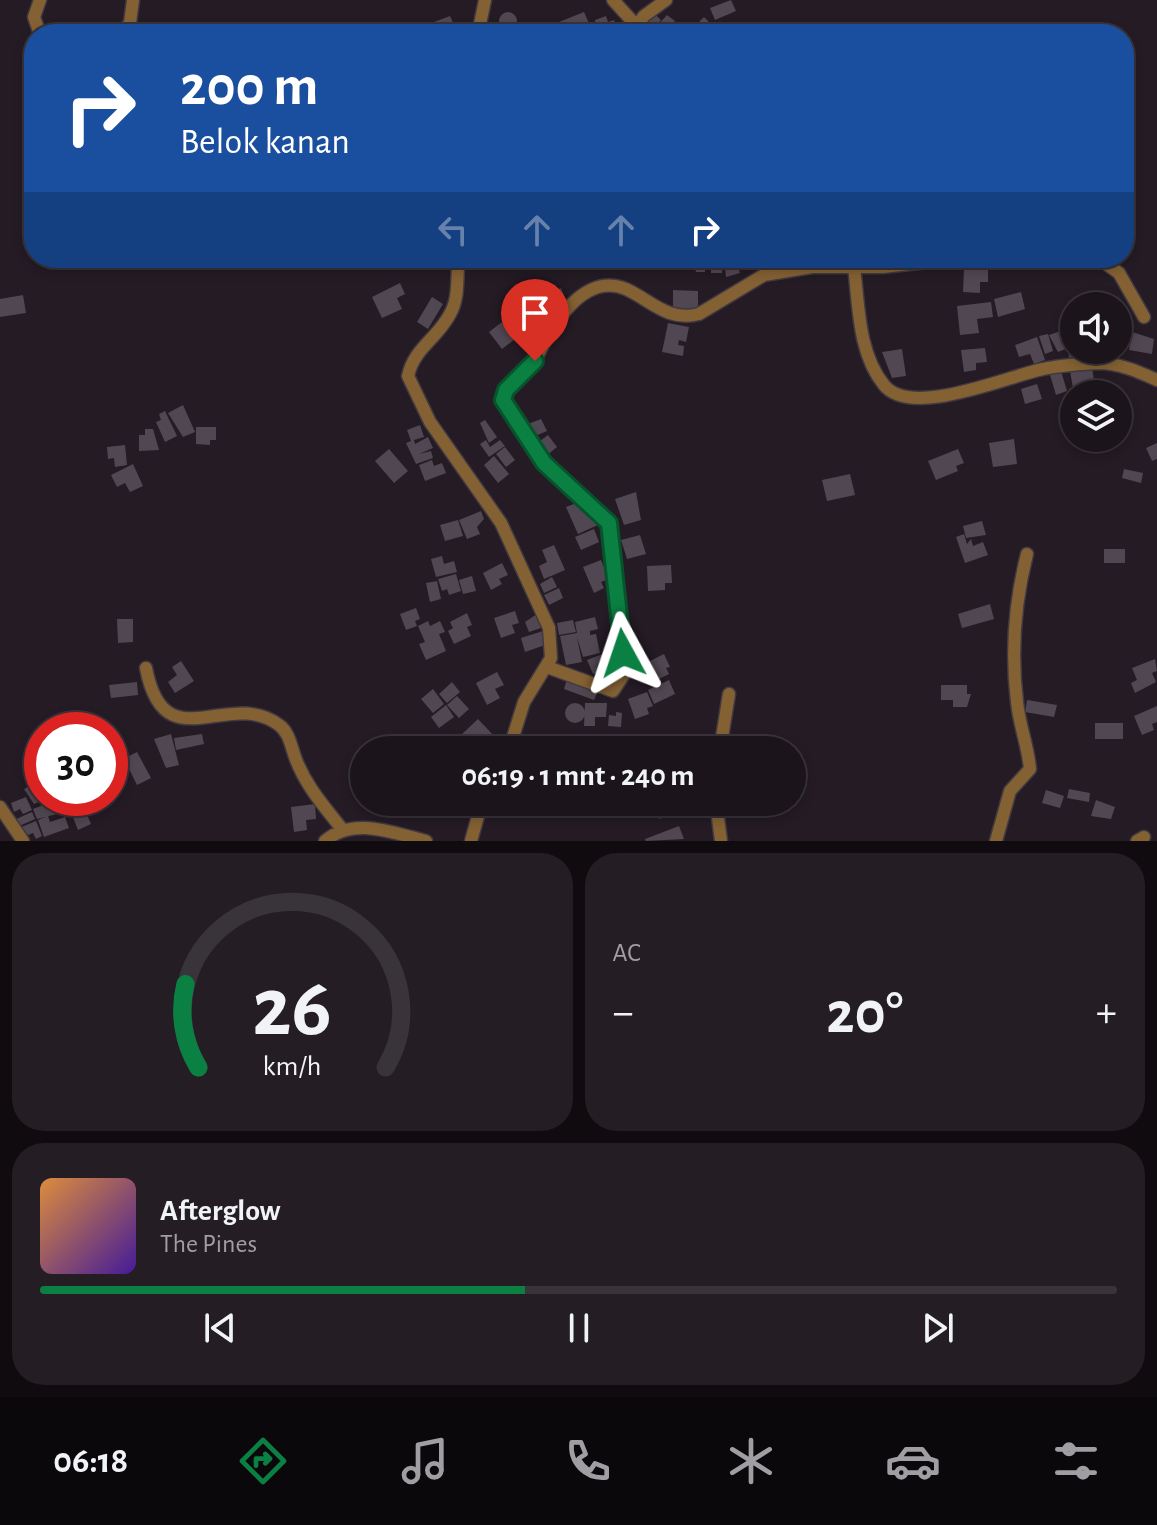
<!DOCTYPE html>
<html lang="id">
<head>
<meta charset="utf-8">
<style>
	:root { --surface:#1b141b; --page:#241d24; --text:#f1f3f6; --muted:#a09ea3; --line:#39333a; --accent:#0b8043 }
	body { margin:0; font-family:"Alegreya Sans",sans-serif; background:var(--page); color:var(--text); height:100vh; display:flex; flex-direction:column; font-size:30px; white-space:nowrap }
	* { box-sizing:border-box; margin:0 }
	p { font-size:26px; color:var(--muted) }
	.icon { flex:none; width:44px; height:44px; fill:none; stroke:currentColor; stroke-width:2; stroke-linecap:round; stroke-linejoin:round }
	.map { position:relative; height:841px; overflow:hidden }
	.details { display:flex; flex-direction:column; gap:12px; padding:12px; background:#0f0b0f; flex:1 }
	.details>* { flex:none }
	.hud { position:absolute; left:24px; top:24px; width:1110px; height:244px; border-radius:32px; box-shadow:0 4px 12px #0003,0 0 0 2px var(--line); background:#1a4fa0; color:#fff; overflow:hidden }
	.tools { position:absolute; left:1060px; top:292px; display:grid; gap:16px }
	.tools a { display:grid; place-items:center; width:72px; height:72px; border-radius:50%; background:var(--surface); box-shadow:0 4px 12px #0003,0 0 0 2px var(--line); font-size:40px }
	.speed { position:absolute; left:24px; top:712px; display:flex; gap:16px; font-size:40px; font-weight:700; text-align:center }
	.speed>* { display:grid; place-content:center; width:104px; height:104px; border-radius:50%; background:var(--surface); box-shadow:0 4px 12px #0003,0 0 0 2px var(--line); line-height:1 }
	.speed .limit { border:12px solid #d22; background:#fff; color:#111 }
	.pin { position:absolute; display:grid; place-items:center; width:68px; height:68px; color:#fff; margin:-82px -34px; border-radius:50% 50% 50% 0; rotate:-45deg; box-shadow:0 0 8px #0007 }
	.pin .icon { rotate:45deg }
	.me { position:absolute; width:88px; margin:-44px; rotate:355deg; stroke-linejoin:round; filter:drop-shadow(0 0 6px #0008) }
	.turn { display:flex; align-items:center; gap:28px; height:168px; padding:0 24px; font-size:36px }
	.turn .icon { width:104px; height:104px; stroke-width:2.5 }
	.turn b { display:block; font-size:56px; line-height:68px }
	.lanes { display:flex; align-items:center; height:76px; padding:0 24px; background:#0003; justify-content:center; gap:40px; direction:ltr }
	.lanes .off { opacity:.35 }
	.big { font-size:60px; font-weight:700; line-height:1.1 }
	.details .widget { flex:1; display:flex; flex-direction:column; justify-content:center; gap:12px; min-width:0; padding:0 28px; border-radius:32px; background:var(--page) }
	.details .dial { align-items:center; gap:0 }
	.dial svg { height:208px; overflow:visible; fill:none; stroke:var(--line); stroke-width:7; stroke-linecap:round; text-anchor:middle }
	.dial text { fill:var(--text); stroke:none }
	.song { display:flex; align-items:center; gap:24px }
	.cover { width:96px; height:96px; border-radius:12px; background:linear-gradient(135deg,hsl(30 70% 55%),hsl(260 70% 35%)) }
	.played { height:8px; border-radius:4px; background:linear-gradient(90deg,var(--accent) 45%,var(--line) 45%) }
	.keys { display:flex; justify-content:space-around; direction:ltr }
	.heat { display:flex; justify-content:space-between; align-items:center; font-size:44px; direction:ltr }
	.details .tiles { flex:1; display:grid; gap:12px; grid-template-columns:1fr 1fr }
	.widget:last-child { grid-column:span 2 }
	.trip { position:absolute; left:350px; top:736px; width:456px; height:80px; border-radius:40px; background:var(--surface); box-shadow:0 4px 12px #0003,0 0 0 2px var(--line); font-weight:700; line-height:80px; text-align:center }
	.tab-bar { display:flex; height:128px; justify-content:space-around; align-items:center; background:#0b080b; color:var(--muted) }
	.tab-bar .icon { width:56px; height:56px }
	.tab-bar .active { color:var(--accent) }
	.tab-bar b { font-size:36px; color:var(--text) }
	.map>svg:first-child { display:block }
	.building { fill:#514752 }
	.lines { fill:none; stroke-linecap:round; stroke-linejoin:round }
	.minor-casing { stroke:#413941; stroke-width:15 }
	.minor { stroke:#846133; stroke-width:12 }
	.route-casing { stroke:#07532c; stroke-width:20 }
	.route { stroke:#0b8043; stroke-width:14 }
</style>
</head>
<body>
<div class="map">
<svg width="1157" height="841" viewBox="0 0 1157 841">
	<rect width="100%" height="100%" fill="#241b24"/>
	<!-- building -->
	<path class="building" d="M731 0 736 11 715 20 710 8Z
		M499 21a9 9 0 1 1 18 0a9 9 0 1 1-18 0Z
		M584 12 591 28 564 34 559 22Z
		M654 13 661 20 650 32 643 25Z
		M667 15 675 21 664 34H655L654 29Z
		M450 16 457 32 438 34 434 22Z
		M606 16 608 22 614 20 618 30 596 34 595 20Z
		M704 17 718 31 714 34H705L696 25Z
		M659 258H676L669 266 665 263 660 269 654 264Z
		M693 258H723L722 273H711V267H705V272H696Z
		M724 258H750L751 264 738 267 740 273 726 277Z
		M975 258H989L990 265 975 266Z
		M964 268 988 269V282H980V293L963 292Z
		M400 283 405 294 397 298 402 309 382 318 372 297Z
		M561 288 567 303 557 307 561 317 545 323 536 298Z
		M673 290 698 291V309H673Z
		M1021 292 1025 309 998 317 994 299Z
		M23 295 26 313 0 317V299Z
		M432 297 443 304 428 329 417 322Z
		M991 302 993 317 977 319 979 333 960 335 957 306Z
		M502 322 515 339 502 349 489 332Z
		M668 323 689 327 686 342 679 340 678 345 684 346 683 356 662 352Z
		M1061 331 1068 348 1058 352 1049 335Z
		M1132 332 1154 339 1152 354 1129 350Z
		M1048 334 1053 351 1045 354 1039 336Z
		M1074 335V350H1104V354L1069 358 1067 336Z
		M1037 337 1045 360 1034 364 1030 354 1019 357 1015 345Z
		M985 348 987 362 976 363V370L964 372 961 350Z
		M902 349 906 376 892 378 882 352Z
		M1092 367 1094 380 1088 381 1089 386 1073 388 1070 371Z
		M1061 371 1067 391 1056 395 1050 375Z
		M1037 384 1042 399 1025 404 1021 389Z
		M183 405 195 432 183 437 168 413Z
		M165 411 177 436 165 442 156 422 161 420 159 414Z
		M541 419 547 431 533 437 528 424Z
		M485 420 497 437 489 443 480 423Z
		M420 425 424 437 414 440 415 444 428 437 433 448 419 454 431 451 433 458 416 464 406 443 411 441 407 430Z
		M196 427H216V440H210V445L196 444Z
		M145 429H153L159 450 139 451V435H145Z
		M548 435 557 447 546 456 536 444Z
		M1014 439 1017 464 993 467 989 443Z
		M486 440 490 447 500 440 505 446 489 457 480 444Z
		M1157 443V459L1152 461 1146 448Z
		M125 445 127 465 115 467 114 458 108 459 107 447Z
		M505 447 515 460 506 467 496 454Z
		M389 449 408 471 394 483 375 461Z
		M958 449 964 463 956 466 958 471 936 480 928 461Z
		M494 456 509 474 498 483 484 465Z
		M432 460 434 466 442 463 446 473 425 481 419 465Z
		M133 464 143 486 130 492 125 483 117 487 111 475Z
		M1124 469 1143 473 1141 483 1122 478Z
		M850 474 855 495 827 501 822 480Z
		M636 492 641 520 624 525 615 499Z
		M579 502 584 513 593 509 600 524 578 534 566 507Z
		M481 511 484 519 477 527 480 534 467 539 459 520Z
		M458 520 463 536 445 541 440 525Z
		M982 521 986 535 966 538 963 526Z
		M594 529 599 542 581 550 575 537Z
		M964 534 967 544 971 539 973 546 983 542 988 555 965 563 956 537Z
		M640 535 646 554 627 559 621 540Z
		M554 545 565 570 544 579 539 566 547 562 542 550Z
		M1104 549H1125V563H1104Z
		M442 556 444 564 454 561 457 572 436 577 431 559Z
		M601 560 609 579 601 582 604 588 594 593 583 567Z
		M502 563 508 575 499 579 502 584 491 590 483 573Z
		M671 565 672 583H665V590L648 591 647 566Z
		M456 574 461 591 449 595 447 589 442 591 438 579Z
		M472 576 476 591 463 594 459 580Z
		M552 577 557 587 544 593 540 584Z
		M437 581 441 599 430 602 426 583Z
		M559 588 563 598 549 605 544 595Z
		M990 604 994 619 962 628 958 614Z
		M416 608 420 619 415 621 417 626 406 630 400 614Z
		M515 611 519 623 512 625 515 633 501 638 494 618Z
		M467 613 472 625 467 627 471 636 454 644 448 631 453 628 450 622Z
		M537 614 541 628 529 632 525 622Z
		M595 617 598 629 590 631V635L596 634 600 653 583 657 577 637 582 662 566 665 560 636 577 633 575 622Z
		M117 619H133V642L118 643Z
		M573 620 576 632 559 635 557 623Z
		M428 621 430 626 440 621 445 632 439 634 446 651 426 660 419 644 425 642 418 626Z
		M543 631 548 644 525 652 521 638Z
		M608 652 614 666 593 674 587 660Z
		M664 654 670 667 666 668 669 674 657 680 648 662Z
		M1155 659 1157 671 1152 673 1156 682 1135 693 1131 683 1137 680 1132 668Z
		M181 661 194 681 175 693 168 682 177 675 172 667Z
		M497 672 504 685 495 689 500 698 487 705 476 683Z
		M567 679 598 691 594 700 564 689Z
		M669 680 675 694 654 704 648 690Z
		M137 682 138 695 111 698 109 685Z
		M452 682 460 692 447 703 439 694Z
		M941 685H967V694H971L967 707H953V700H941Z
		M433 689 444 704 433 713 421 699Z
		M647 692 653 706 647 708 649 714 635 719 628 699Z
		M457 696 469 709 459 718 447 705Z
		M1027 700 1057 705 1054 717 1025 712Z
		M585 703H607L606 717H595V726H584Z
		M565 713a10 10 0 1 1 20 0a10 10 0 1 1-20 0Z
		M446 705 454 717 439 728 431 717Z
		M1157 706V722L1152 724 1154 730 1142 735 1134 716Z
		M616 712 622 713 621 727 608 726 609 715 616 716Z
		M478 719 494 736 479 750H472L460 736Z
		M1095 723H1123V739H1095Z
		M171 734 179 765 166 768 154 739Z
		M202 734 204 744 176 750 174 738Z
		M455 735 470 750H444Z
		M638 742 641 750H624L623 746Z
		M137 752 151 778 137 785 129 769 122 772 117 762Z
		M40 780 42 798H47L34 804 24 789Z
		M1069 789 1090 793 1089 802 1067 798Z
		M1046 790 1064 796 1060 808 1042 803Z
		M26 797 32 810 23 814 20 809 14 812 11 803Z
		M61 798H87L67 811Z
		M56 800 61 813 37 819 33 809Z
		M1096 800 1115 807 1111 819 1091 816Z
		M652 802H673L677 812 659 819Z
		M315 804 316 819 306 820 307 830 294 832 291 807Z
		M85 810 91 824 78 830 72 815Z
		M32 812 35 819 17 827 14 820Z
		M48 816 50 822 65 817 69 828 44 837 38 820Z
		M36 821 42 836 36 839 33 833 23 837 19 828Z
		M679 826 684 839 646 841 645 839Z"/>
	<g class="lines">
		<defs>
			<path id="minor" d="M40 0 34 17 40 34
				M613 0 644 34
				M121 34 130 23 133 0
				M478 34 485 0
				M631 34 644 16 666 0
				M459 258C456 276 460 297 450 314 438 338 414 348 408 376L430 422 501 523 549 628 551 658 524 702 509 750
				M1017 258H1042
				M1098 258 1119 273 1144 317
				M854 267C859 306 858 353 884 385 911 419 1008 376 1043 369 1060 365 1081 364 1098 363 1119 363 1139 372 1157 380
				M547 667 613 691 625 673 609 523 544 463 503 400C505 382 529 373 537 357 551 327 583 271 626 289 652 301 668 322 699 314L764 275 812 267H883L962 258
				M146 668C164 763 228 687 279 725 289 732 291 746 295 757 305 785 324 806 342 829
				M720 750 729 694
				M716 802 721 841
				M0 807 23 841
				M325 841C353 816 393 833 426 841
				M471 841 482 802
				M996 841 1010 791 1030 769C1028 746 1019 724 1017 702 1011 653 1015 601 1027 554
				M1137 841 1144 837"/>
		</defs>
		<!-- minor casing -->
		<use href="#minor" class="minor-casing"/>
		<!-- minor -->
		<use href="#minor" class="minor"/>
	</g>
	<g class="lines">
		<defs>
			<path id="route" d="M535 361 506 390 503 400 544 463 609 523 623 653"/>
		</defs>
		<!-- route casing -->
		<use href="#route" class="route-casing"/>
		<!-- route -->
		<use href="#route" class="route"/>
	</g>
</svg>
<div class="tools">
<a><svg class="icon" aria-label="sound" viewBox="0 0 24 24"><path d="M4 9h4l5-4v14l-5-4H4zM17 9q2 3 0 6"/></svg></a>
<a><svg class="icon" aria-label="layers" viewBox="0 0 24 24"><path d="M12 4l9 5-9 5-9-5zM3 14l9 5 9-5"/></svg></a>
</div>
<div class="speed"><div class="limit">30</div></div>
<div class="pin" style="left:535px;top:361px;background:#d93025"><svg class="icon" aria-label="arrive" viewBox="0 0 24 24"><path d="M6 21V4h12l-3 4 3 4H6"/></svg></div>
<svg class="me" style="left:623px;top:653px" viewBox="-20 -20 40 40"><path d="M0-17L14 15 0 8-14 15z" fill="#0b8043" stroke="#fff" stroke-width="4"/></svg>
<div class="trip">06:19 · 1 mnt · 240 m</div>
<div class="hud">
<div class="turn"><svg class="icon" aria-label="right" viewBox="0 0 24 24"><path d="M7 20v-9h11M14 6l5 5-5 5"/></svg><div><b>200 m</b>Belok kanan</div></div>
<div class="lanes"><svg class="icon off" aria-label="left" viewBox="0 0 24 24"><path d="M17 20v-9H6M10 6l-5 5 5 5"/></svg><svg class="icon off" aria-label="ahead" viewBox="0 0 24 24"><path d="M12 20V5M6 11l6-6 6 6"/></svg><svg class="icon off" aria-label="ahead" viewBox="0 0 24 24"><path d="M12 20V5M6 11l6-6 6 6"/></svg><svg class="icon" aria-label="right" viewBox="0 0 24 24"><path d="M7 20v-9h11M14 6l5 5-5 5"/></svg></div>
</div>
</div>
<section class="details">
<div class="tiles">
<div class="widget dial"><svg viewBox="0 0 100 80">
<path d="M14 69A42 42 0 1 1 86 69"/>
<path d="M14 69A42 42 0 0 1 9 37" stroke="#0b8043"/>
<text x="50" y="56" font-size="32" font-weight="700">26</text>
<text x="50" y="72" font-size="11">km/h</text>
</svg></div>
<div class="widget"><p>AC</p>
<div class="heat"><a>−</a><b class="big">20°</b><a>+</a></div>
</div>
<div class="widget">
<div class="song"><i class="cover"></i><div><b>Afterglow</b><p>The Pines</p></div></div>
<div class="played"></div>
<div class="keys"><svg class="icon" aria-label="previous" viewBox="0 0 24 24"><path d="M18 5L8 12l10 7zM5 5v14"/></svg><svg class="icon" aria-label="pause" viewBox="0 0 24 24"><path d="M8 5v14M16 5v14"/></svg><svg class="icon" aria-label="next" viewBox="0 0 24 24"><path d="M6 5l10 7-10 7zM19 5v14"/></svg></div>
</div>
</div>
</section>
<nav class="tab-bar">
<b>06:18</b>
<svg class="icon active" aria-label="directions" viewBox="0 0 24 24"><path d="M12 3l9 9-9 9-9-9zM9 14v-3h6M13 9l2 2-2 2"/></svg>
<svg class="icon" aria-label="music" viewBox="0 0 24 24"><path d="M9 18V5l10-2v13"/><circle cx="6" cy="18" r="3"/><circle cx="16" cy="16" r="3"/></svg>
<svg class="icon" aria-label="phone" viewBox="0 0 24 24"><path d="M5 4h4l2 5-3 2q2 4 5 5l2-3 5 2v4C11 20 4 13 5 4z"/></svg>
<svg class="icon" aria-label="climate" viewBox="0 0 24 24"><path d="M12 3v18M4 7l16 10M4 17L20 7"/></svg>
<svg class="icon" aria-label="car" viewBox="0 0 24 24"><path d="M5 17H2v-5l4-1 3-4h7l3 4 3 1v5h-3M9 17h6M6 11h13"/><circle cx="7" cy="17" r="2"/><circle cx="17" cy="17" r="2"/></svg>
<svg class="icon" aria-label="filters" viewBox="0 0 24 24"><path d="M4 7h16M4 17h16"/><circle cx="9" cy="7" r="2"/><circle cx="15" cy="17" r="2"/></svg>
</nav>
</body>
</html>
